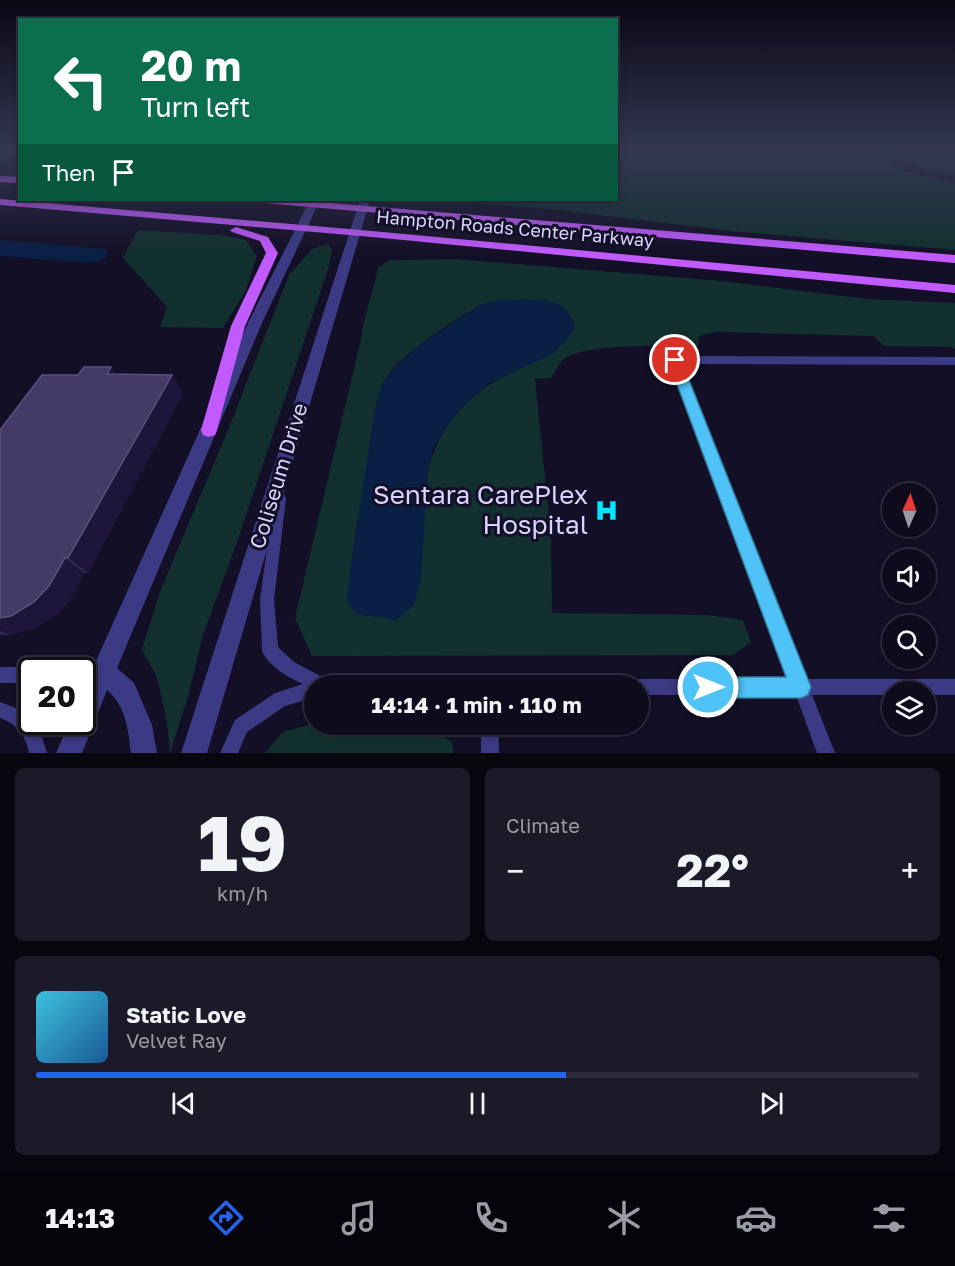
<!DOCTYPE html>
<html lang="en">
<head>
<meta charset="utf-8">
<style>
	:root { --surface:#0e0b1c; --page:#1c1929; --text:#f1f3f6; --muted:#9b9ba3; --line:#2e2b3b; --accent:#2563eb }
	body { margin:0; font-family:"Golos Text",sans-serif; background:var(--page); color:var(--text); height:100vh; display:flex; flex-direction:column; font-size:22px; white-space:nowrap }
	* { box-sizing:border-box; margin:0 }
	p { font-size:20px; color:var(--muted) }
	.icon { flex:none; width:33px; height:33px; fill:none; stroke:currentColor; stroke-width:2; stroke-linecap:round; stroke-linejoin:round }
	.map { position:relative; height:753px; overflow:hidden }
	.details { display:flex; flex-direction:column; gap:15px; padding:15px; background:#08060f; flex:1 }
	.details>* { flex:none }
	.hud { position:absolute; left:18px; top:18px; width:600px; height:183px; border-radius:0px; box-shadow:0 3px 9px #0003,0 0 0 2px var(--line); background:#0b6e4f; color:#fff; overflow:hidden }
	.needle { width:39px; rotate:3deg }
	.tools { position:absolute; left:882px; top:483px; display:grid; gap:12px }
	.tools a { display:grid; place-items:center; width:54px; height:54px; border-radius:50%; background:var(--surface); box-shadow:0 3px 9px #0003,0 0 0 2px var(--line); font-size:30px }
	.speed { position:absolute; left:18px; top:657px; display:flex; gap:12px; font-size:30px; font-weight:700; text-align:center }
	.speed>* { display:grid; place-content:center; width:78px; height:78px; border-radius:50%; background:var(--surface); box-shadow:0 3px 9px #0003,0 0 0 2px var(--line); line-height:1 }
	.speed .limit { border:3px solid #111; border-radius:9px; background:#fff; color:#111 }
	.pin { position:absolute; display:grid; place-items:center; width:51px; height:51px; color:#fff; margin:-26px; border:3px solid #fff; border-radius:50%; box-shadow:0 2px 6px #0007 }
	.me { position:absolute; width:66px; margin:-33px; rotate:90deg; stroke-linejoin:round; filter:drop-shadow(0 0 4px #0008) }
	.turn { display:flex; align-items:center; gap:21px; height:126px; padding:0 24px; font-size:27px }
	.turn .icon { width:78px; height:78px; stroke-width:2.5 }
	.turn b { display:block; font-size:42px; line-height:51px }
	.then { display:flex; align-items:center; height:57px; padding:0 24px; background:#0003; gap:12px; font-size:22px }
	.big { font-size:45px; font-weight:700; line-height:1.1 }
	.details .widget { flex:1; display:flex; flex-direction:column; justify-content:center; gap:9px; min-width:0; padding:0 21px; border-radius:9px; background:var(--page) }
	.details .dial { align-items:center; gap:0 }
	.dial b { font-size:78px; line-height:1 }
	.song { display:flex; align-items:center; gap:18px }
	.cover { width:72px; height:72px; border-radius:9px; background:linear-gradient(135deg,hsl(190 70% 55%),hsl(210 70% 35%)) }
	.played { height:6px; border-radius:3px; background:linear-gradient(90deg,var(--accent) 60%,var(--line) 60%) }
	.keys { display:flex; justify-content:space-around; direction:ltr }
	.heat { display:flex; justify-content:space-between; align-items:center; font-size:33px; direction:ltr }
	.details .tiles { flex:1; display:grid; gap:15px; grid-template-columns:1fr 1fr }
	.widget:last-child { grid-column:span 2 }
	.trip { position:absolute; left:304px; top:675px; width:345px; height:60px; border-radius:30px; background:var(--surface); box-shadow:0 3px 9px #0003,0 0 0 2px var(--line); font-weight:700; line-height:60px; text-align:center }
	.tab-bar { display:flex; height:96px; justify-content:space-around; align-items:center; background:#06040b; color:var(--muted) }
	.tab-bar .icon { width:42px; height:42px }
	.tab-bar .on { color:var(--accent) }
	.tab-bar b { font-size:27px; color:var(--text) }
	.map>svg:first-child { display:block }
	.green { fill:#12302f; fill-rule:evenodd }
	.water { fill:#0a1f44 }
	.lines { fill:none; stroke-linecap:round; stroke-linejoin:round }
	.service { fill:#3d3a85; fill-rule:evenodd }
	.tertiary { fill:#3d3a85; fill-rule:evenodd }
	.primary { fill:#c25bff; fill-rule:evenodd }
	.wall { fill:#312854 }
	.shaded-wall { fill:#1d163a }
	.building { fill:#433a66; stroke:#5a527e; stroke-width:1.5 }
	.route { fill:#4fc3f7; stroke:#337fa1; stroke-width:1.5 }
	.labels { text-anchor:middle; stroke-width:6; stroke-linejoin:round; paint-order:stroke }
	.far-street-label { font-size:18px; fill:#d9d4ff; stroke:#130f26 }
	.street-label { font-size:21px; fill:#d9d4ff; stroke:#130f26 }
	.near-poi-label { font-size:26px; fill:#d9d4ff; stroke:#130f26; text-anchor:end }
</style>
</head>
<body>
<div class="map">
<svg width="955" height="753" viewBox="0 0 955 753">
	<rect width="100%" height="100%" fill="#130f26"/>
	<!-- green -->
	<path class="green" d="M617 150H874L906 172 955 183V250L730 231 560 210 435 200H616Z
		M886 150H955V176L929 172Z
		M138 230 220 235 246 240 257 256 246 290 223 328 160 327 167 307 123 258Z
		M328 244 332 249 329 266 236 545 203 635 188 697 170 753 167 722 157 677 142 650 161 589 228 430 289 275 312 249Z
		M456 259 722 281 868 299 955 303V349L951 347 884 346 874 336 716 332 699 336 698 346C670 346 585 343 564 359 559 363 555 372 551 378L535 379 551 535 552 613 708 615 743 620 751 642 733 655 312 656 295 618 361 339C364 314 373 293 378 268L389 260ZM480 305 575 326C558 356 542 357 513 371 471 392 439 424 428 471L347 600 375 410C377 403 378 395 381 388 393 356 452 323 480 305Z
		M315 723 426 725 452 742 454 753H265L283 732Z"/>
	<!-- water -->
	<path class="water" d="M0 240 106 249 108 254 104 259 94 263 0 256Z
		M523 299C549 300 565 299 575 326L568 338 555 352 490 383 462 407 445 429 433 449 428 471 421 580 414 605 396 620 355 614 347 600 352 556 375 410 381 386 392 370 418 346 480 305 499 300Z"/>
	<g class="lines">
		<!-- service -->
		<path class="service" d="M0 150 20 152V156L0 154Z
			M675 356 955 357V365L682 364 806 679H955V695H926V692H892V695H812L835 753H817L796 695H639V686H631L633 681 639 679H789L670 360Z
			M280 493 285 495 286 499 274 599 278 647 294 662 328 680 330 686H315V697L285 706 247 732 238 753H220L235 720 275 693 303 684C288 677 269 667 262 651L260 599 274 499 275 495Z
			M103 664 109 666 111 672 109 678 103 680 82 681V670H75L76 667 82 665Z
			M0 667H32L38 670H32V683H0Z
			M0 702 21 710 32 719V722H34L40 731 47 753H29C26 736 17 724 0 718Z
			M481 724H498L499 753H481Z"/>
		<!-- tertiary -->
		<path class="tertiary" d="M310 200H320L262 323 117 668 134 683 152 725 157 753H131C128 729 126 706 107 690L82 753H56L70 722H82V692L248 323Z
			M360 200H370L207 753H181Z"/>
		<!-- primary -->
		<path class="primary" d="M0 176 20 177V183L0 182Z
			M0 199 372 231 955 285V293L372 237 0 205Z
			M259 200H295L955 255V263L264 203Z
			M236 227 268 237 278 253 245 326 217 430 215 435 209 437 203 435 201 430 231 326 266 253 260 241 232 232 230 230Z"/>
	</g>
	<!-- wall -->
	<path class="wall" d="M117 374 172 375 183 393 88 573H84L70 600 57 615 35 628 9 635H0V430L78 375Z"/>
	<!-- shaded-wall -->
	<path class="shaded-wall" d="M111 367 124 385 107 374Z
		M172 375 183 393 88 573 68 558Z
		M65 558 84 573 70 600 57 615 35 628 9 635 0 631V618Z"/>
	<!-- building -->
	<path class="building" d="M84 367H111L107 374 172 375 68 558H65L49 586 34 602 11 616 0 618V430L42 375H78Z"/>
	<!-- sky -->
	<linearGradient id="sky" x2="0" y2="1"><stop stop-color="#0a0815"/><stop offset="0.59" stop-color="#333752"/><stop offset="1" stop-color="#333752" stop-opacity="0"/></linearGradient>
	<rect width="955" height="255" fill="url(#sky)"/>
	<!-- route -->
	<path class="route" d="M675 355 681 360 811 687 808 695 801 698H708L701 695 698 687 701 680 708 677H786L668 360Z"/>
	<!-- icons -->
	<defs>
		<symbol id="hospital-bare" viewBox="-9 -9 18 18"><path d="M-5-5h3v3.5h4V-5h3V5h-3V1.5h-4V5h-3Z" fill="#00e5ff" stroke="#130f26" stroke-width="2.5" paint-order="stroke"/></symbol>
	</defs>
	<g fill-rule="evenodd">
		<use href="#hospital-bare" x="590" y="494" width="33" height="33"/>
	</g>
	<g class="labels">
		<!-- far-street labels -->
		<g class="far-street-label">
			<text transform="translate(515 229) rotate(5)" y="6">Hampton Roads Center Parkway</text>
		</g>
		<!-- street labels -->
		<g class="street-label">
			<text transform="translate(279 476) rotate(-73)" y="7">Coliseum Drive</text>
		</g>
		<!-- near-poi labels -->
		<g class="near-poi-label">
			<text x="588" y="504">Sentara CarePlex<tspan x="588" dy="30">Hospital</tspan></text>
		</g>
	</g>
</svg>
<div class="tools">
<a><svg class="needle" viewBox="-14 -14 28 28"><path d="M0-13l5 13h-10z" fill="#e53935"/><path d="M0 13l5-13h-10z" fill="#9b9ba3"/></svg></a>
<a><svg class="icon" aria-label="sound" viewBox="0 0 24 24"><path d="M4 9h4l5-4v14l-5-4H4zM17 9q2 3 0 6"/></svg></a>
<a><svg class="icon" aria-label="search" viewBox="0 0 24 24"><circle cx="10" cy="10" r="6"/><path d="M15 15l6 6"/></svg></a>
<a><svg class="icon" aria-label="layers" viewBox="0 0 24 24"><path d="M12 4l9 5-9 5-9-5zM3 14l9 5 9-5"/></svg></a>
</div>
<div class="speed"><div class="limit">20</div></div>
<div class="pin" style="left:675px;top:360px;background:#d93025"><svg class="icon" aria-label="arrive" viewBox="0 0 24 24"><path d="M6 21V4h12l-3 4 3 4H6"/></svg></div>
<svg class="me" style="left:708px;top:687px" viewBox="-20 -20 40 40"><circle r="17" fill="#4fc3f7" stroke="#fff" stroke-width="3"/><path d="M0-11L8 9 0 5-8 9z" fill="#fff"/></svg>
<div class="trip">14:14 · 1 min · 110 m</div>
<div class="hud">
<div class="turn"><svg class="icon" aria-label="left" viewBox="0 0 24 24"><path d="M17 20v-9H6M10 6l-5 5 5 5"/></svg><div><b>20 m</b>Turn left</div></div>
<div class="then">Then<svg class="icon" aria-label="arrive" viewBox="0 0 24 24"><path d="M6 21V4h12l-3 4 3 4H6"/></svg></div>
</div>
</div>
<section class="details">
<div class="tiles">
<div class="widget dial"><b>19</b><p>km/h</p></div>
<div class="widget"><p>Climate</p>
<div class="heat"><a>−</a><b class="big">22°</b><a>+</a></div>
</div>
<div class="widget">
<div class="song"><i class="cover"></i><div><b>Static Love</b><p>Velvet Ray</p></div></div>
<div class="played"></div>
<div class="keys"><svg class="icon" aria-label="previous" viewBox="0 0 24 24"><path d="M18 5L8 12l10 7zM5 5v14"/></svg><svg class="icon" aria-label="pause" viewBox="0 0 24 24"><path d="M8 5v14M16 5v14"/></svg><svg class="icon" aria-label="next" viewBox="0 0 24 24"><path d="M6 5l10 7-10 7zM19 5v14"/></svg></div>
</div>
</div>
</section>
<nav class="tab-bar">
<b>14:13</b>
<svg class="icon on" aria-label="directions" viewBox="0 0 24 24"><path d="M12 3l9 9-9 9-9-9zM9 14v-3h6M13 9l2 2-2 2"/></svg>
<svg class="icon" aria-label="music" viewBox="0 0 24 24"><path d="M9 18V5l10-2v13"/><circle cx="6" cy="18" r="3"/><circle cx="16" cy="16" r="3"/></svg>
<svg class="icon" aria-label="phone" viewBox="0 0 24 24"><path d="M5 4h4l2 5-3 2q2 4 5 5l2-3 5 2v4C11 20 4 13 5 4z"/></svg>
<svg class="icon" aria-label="climate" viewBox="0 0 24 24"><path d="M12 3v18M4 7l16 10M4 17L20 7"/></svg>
<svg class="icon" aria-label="car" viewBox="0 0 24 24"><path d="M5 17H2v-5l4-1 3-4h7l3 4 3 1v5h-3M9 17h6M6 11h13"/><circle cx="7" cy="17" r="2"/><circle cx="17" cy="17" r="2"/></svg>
<svg class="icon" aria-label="filters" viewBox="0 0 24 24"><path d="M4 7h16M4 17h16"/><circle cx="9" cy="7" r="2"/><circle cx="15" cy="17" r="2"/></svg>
</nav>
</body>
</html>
